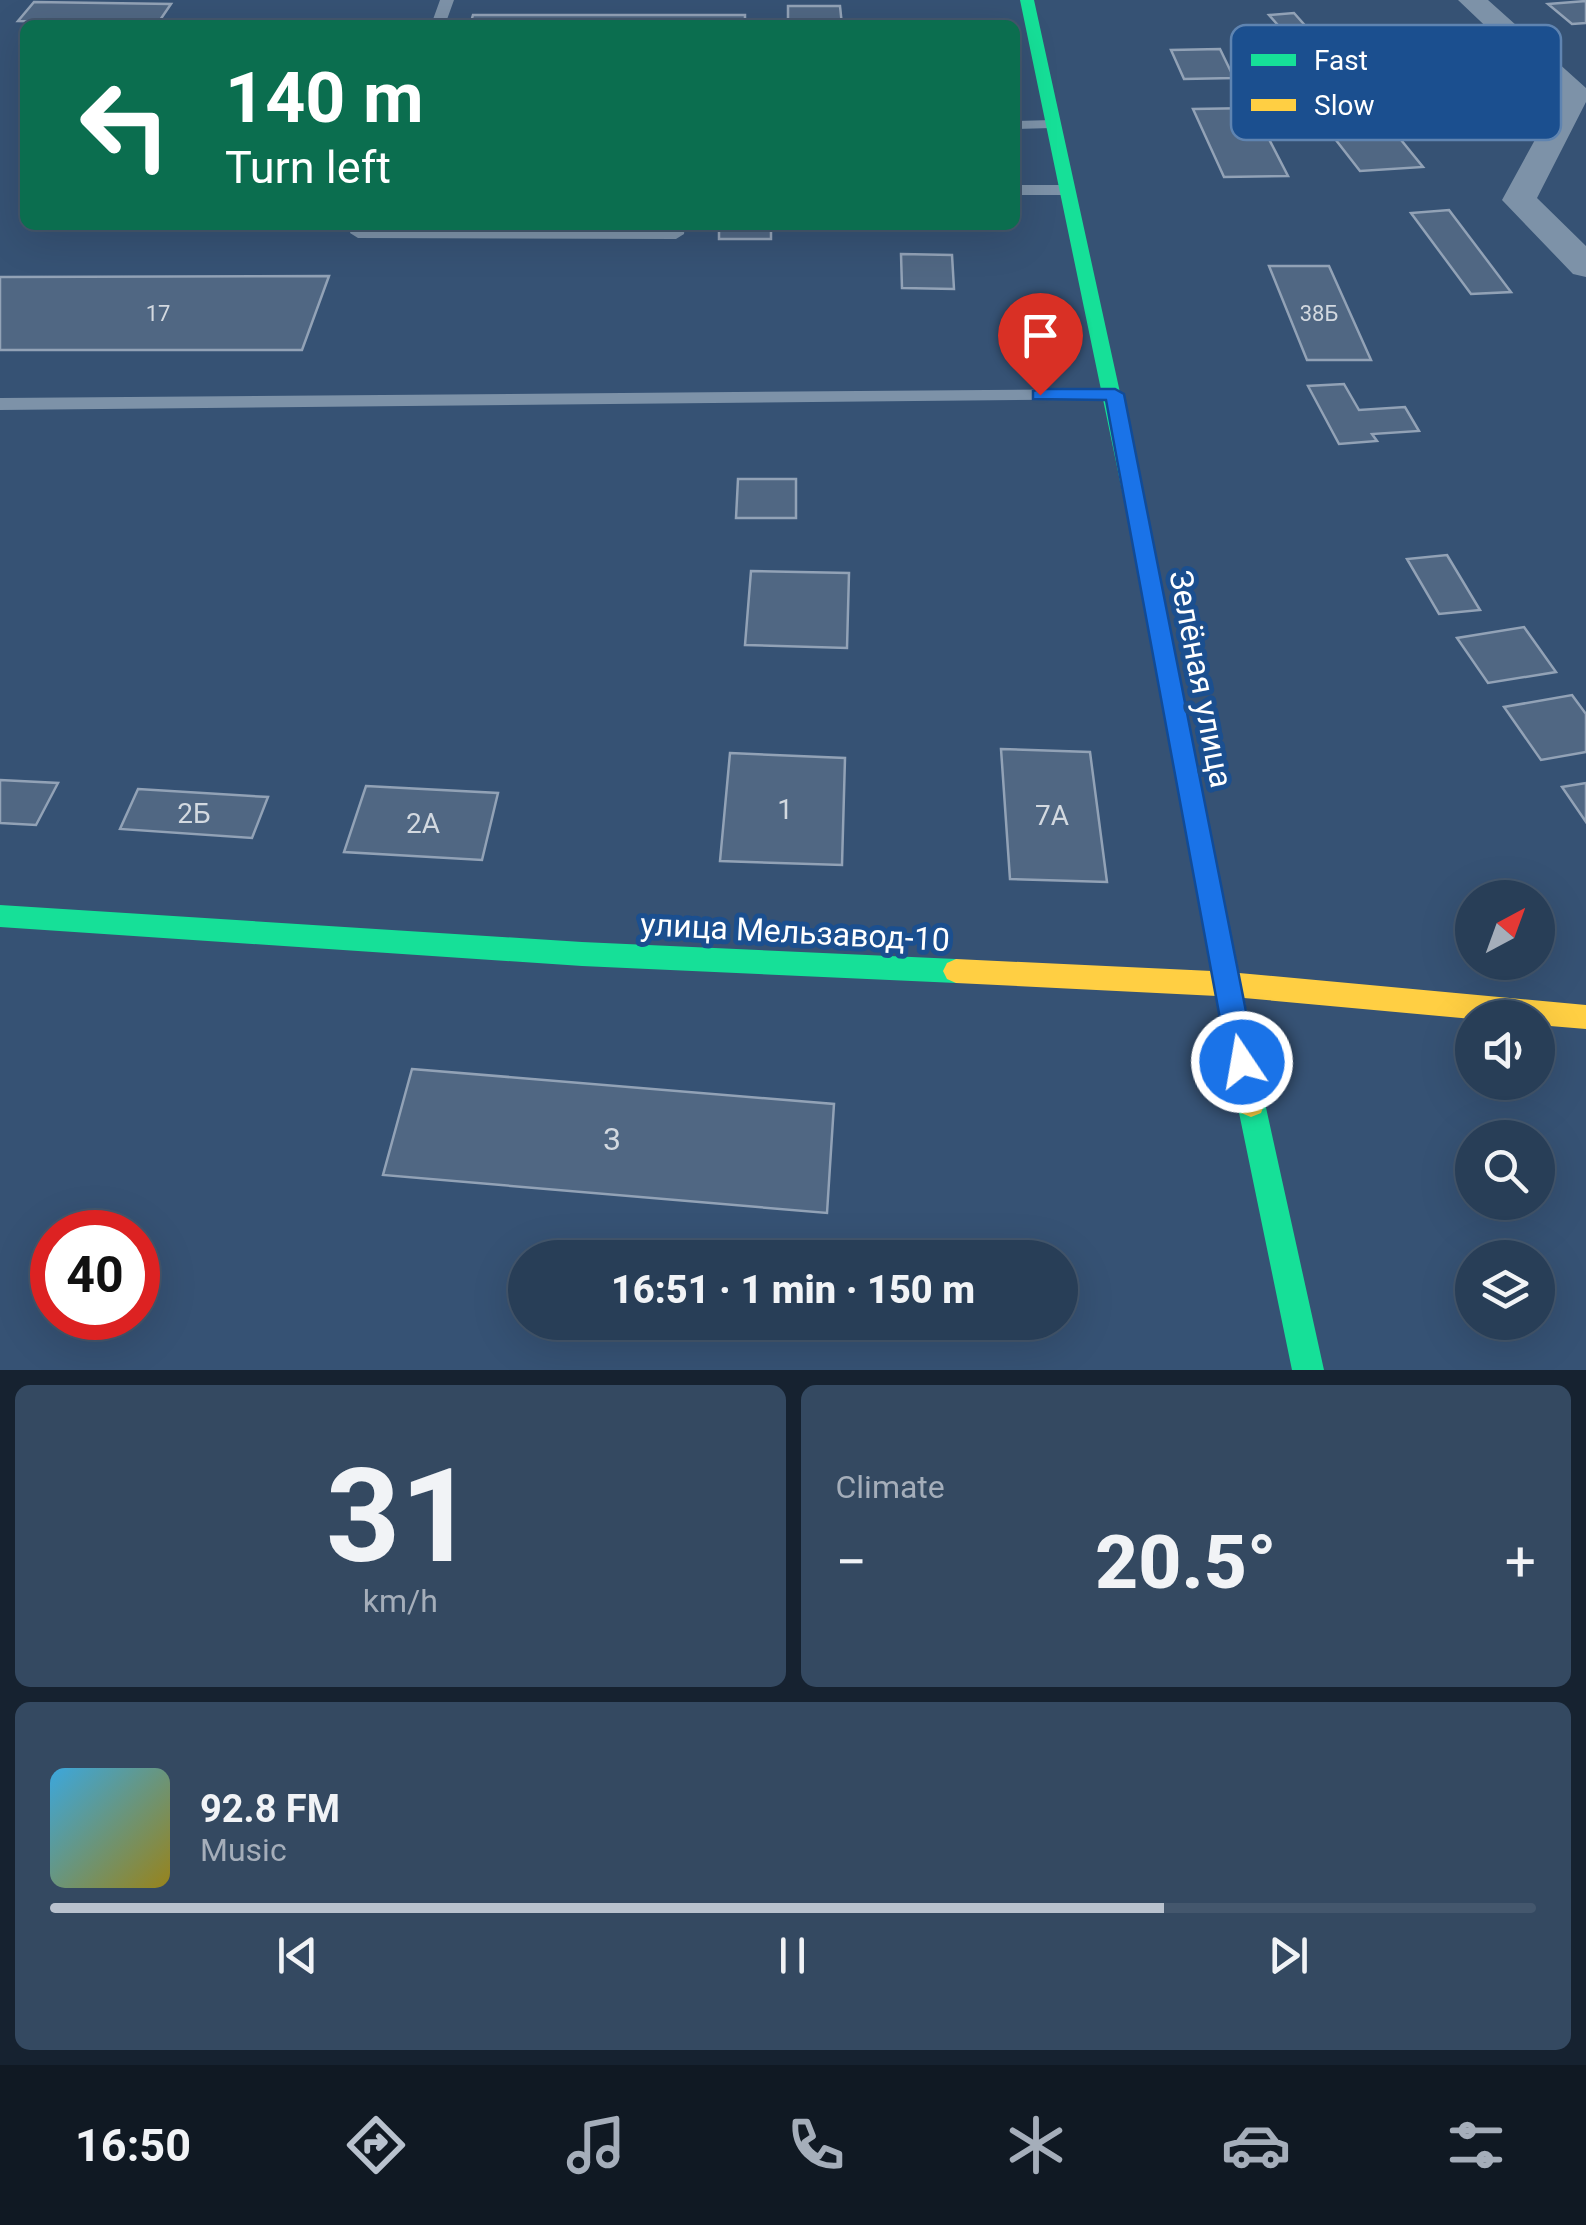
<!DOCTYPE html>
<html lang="en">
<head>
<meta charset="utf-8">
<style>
	:root { --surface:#283e57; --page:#344961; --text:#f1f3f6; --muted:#a5aeba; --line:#44576d; --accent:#b9c2ce }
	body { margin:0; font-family:Roboto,sans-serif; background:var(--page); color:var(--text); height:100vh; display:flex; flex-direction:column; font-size:38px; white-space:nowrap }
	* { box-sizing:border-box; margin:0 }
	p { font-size:32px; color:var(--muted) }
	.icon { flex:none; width:55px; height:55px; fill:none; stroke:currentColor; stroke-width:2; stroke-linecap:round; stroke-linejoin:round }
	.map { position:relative; height:1370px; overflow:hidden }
	.panel { display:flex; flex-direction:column; gap:15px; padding:15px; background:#162230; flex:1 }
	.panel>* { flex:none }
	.top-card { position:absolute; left:20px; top:20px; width:1000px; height:210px; border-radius:15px; box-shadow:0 10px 40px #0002,0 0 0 2px var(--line); background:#0b6e4f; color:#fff; overflow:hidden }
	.needle { width:65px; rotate:41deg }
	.controls { position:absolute; left:1455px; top:880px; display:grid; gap:20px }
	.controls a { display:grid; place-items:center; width:100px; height:100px; border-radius:50%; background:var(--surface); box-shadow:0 10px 40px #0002,0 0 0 2px var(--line); font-size:50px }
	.speed { position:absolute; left:30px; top:1210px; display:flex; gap:20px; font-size:50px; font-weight:700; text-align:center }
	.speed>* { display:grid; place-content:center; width:130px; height:130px; border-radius:50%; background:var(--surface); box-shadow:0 10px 40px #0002,0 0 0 2px var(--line); line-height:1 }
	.speed .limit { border:15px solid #d22; background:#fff; color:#111 }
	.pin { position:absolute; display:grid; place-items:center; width:85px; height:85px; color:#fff; margin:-102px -42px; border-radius:50% 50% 50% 0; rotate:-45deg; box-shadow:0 0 10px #0007 }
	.pin .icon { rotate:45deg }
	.me { position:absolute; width:110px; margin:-55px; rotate:348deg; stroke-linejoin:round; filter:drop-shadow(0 0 8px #0008) }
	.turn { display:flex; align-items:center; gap:35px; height:210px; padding:0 40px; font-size:45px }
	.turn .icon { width:130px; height:130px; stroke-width:2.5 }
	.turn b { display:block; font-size:70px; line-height:85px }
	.big { font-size:75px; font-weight:800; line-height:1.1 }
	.panel .widget { flex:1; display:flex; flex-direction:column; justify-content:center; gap:15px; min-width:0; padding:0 35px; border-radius:15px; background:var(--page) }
	.panel .dial { align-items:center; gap:0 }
	.dial b { font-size:130px; line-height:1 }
	.song { display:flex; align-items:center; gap:30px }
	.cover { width:120px; height:120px; border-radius:15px; background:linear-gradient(135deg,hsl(200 70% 55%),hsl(50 70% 35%)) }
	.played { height:10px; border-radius:5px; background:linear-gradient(90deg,var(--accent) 75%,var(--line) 75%) }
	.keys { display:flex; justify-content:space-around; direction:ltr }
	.heat { display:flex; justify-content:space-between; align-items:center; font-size:55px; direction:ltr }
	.panel .tiles { flex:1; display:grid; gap:15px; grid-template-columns:1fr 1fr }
	.widget:last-child { grid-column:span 2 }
	.trip { position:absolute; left:508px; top:1240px; width:570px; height:100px; border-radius:50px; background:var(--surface); box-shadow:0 10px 40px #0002,0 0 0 2px var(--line); font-weight:800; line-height:100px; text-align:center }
	.tabs { display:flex; height:160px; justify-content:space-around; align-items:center; background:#101923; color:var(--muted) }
	.tabs .icon { width:70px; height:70px }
	.tabs .active { color:var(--accent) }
	.tabs b { font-size:45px; color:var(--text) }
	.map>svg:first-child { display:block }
	.building { fill:#506783; stroke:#92a2b6; stroke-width:2.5 }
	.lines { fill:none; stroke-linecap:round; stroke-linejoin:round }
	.lane { fill:#7d92a8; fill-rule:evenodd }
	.street { fill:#7d92a8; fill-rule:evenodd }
	.fast { fill:#16e098; fill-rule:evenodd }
	.slow { fill:#ffcf43; fill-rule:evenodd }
	.route { fill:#1a73e8; stroke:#114b97; stroke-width:2.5 }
	.labels { text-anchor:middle; stroke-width:10; stroke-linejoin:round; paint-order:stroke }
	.far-number-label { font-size:22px; fill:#d3d9e0 }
	.number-label { font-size:28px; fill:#d3d9e0 }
	.street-label { font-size:32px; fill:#fff; stroke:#1b4f8f }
	.near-number-label { font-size:32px; fill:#d3d9e0 }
	.key { fill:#1b4f8f; stroke:#5f84b1; stroke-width:2.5 }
	.key-label { font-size:28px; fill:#fff }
</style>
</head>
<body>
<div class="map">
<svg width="1586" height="1370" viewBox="0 0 1586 1370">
	<rect width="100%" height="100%" fill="#365274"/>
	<!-- building -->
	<path class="building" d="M1586 1V23L1572 24 1548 4Z
		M34 2 171 4 158 23 18 21Z
		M788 6H840L842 25H470L473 15H745V23H788Z
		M1294 13 1309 30 1284 32 1269 15Z
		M1220 49 1234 78 1184 79 1171 50Z
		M1371 103 1423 167 1360 171 1311 108Z
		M1253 108 1288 176 1224 177 1193 109Z
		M1449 210 1511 292 1471 294 1411 213Z
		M719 225H771V239H719Z
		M901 254 952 255 954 289 902 288Z
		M1269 266H1329L1371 360H1307Z
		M329 276 302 350H0V277Z
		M1344 384 1359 410 1405 407 1419 431 1372 434 1377 441 1339 444 1308 386Z
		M738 479H796V518H736Z
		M1447 555 1480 610 1439 614 1407 559Z
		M751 571 849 573 847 648 745 645Z
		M1524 627 1556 672 1488 683 1457 638Z
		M1572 695 1586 714V752L1541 760 1504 707Z
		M1001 749 1090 752 1107 882 1010 879Z
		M730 753 845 758 842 865 720 861Z
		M0 780 58 783 36 825 0 823Z
		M1586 783V822L1562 787Z
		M366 786 498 793 482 860 344 852Z
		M138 789 268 797 252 838 120 829Z
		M412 1069 834 1104 827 1213 383 1175Z"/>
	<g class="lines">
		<!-- lane -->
		<path class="lane" d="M440 0H454L445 25H431Z
			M1015 121 1052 120 1059 124 1052 128 1015 129Z
			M1015 185H1066L1074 190 1066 195H1015Z
			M353 225H369L368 228 668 229 669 225H685L684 234 676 239 358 238 350 233Z
			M1115 389 1124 395 1122 399 0 410V398Z"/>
		<!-- street -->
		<path class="street" d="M1458 0H1488L1586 88V102L1537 198 1586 246V277L1573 274 1502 200 1559 96Z"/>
		<!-- fast -->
		<path class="fast" d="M1020 0H1034L1151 534 1141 541 1131 534Z
			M0 905 582 942 956 959 965 963 969 971 965 979 956 983 582 966 0 927Z
			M1251 1089 1261 1093 1265 1103 1324 1370H1292L1237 1103 1241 1093Z"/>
		<!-- slow -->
		<path class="slow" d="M1141 527 1151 534 1239 973 1586 1005V1029L1538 1025V1018L1472 1019 1244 998 1265 1103 1261 1113 1251 1117 1241 1113 1237 1103 1217 996 956 983 947 979 943 971 947 963 956 959 1212 971 1131 534Z"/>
	</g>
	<!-- route -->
	<path class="route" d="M1040 389H1115L1124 394 1256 1062 1252 1071 1242 1075 1232 1071 1228 1062 1106 400 1033 399V391Z"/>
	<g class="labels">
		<!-- far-number labels -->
		<g class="far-number-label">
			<text x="158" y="321">17</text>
			<text x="1319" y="321">38Б</text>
		</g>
		<!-- number labels -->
		<g class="number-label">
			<text x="785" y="819">1</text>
			<text x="194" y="823">2Б</text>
			<text x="1052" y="825">7А</text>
			<text x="423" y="833">2А</text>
		</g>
		<!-- street labels -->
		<g class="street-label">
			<text transform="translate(1201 679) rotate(79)" y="11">Зелёная улица</text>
			<text transform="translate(795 932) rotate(3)" y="11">улица Мельзавод-10</text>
		</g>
		<!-- near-number labels -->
		<g class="near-number-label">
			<text x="612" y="1150">3</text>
		</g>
	</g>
	<!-- legend -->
	<rect x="1231" y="25" width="330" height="115" rx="15" class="key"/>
	<rect x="1251" y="54" width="45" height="12" fill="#16e098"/>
	<rect x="1251" y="99" width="45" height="12" fill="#ffcf43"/>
	<g class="key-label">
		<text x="1314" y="70">Fast</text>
		<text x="1314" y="115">Slow</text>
	</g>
</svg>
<div class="controls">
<a><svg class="needle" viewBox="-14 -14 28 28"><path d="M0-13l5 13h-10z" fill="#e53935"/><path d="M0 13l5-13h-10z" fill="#a5aeba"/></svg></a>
<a><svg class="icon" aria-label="sound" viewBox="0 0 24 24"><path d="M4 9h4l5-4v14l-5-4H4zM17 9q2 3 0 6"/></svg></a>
<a><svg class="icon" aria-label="search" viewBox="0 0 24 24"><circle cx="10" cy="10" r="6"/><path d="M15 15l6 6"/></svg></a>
<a><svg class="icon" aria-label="layers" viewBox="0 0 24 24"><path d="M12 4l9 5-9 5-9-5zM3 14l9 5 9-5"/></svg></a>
</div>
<div class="speed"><div class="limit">40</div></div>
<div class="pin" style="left:1040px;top:395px;background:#d93025"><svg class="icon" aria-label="arrive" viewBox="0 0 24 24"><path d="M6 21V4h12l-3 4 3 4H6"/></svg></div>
<svg class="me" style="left:1242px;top:1062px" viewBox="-20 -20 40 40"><circle r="17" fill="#1a73e8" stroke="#fff" stroke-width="3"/><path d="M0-11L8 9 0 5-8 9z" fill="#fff"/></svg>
<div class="trip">16:51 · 1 min · 150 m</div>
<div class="top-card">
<div class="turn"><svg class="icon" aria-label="left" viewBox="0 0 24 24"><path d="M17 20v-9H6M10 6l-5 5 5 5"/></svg><div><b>140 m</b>Turn left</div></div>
</div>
</div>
<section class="panel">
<div class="tiles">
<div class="widget dial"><b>31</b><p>km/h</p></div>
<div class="widget"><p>Climate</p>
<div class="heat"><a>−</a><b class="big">20.5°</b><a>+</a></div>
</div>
<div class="widget">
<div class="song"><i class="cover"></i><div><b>92.8 FM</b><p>Music</p></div></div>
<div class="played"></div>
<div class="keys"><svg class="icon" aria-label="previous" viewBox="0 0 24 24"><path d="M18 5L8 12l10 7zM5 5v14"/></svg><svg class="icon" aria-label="pause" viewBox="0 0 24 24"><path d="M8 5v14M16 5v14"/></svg><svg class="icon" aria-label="next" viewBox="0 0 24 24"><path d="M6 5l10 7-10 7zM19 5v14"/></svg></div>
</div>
</div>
</section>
<nav class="tabs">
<b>16:50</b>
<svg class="icon active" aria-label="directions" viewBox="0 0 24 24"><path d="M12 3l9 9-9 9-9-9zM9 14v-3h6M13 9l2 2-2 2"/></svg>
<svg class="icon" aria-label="music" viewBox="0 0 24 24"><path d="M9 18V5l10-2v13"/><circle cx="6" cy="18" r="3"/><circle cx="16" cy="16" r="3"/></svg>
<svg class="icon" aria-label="phone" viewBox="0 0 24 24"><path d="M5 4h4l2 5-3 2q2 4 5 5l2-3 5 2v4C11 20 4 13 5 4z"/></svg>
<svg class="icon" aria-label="climate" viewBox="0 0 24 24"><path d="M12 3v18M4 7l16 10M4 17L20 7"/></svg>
<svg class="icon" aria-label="car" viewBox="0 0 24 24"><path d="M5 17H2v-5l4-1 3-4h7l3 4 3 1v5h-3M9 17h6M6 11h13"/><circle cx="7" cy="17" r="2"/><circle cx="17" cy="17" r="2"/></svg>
<svg class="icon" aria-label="filters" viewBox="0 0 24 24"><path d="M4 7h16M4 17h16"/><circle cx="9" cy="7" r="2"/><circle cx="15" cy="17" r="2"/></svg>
</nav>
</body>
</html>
